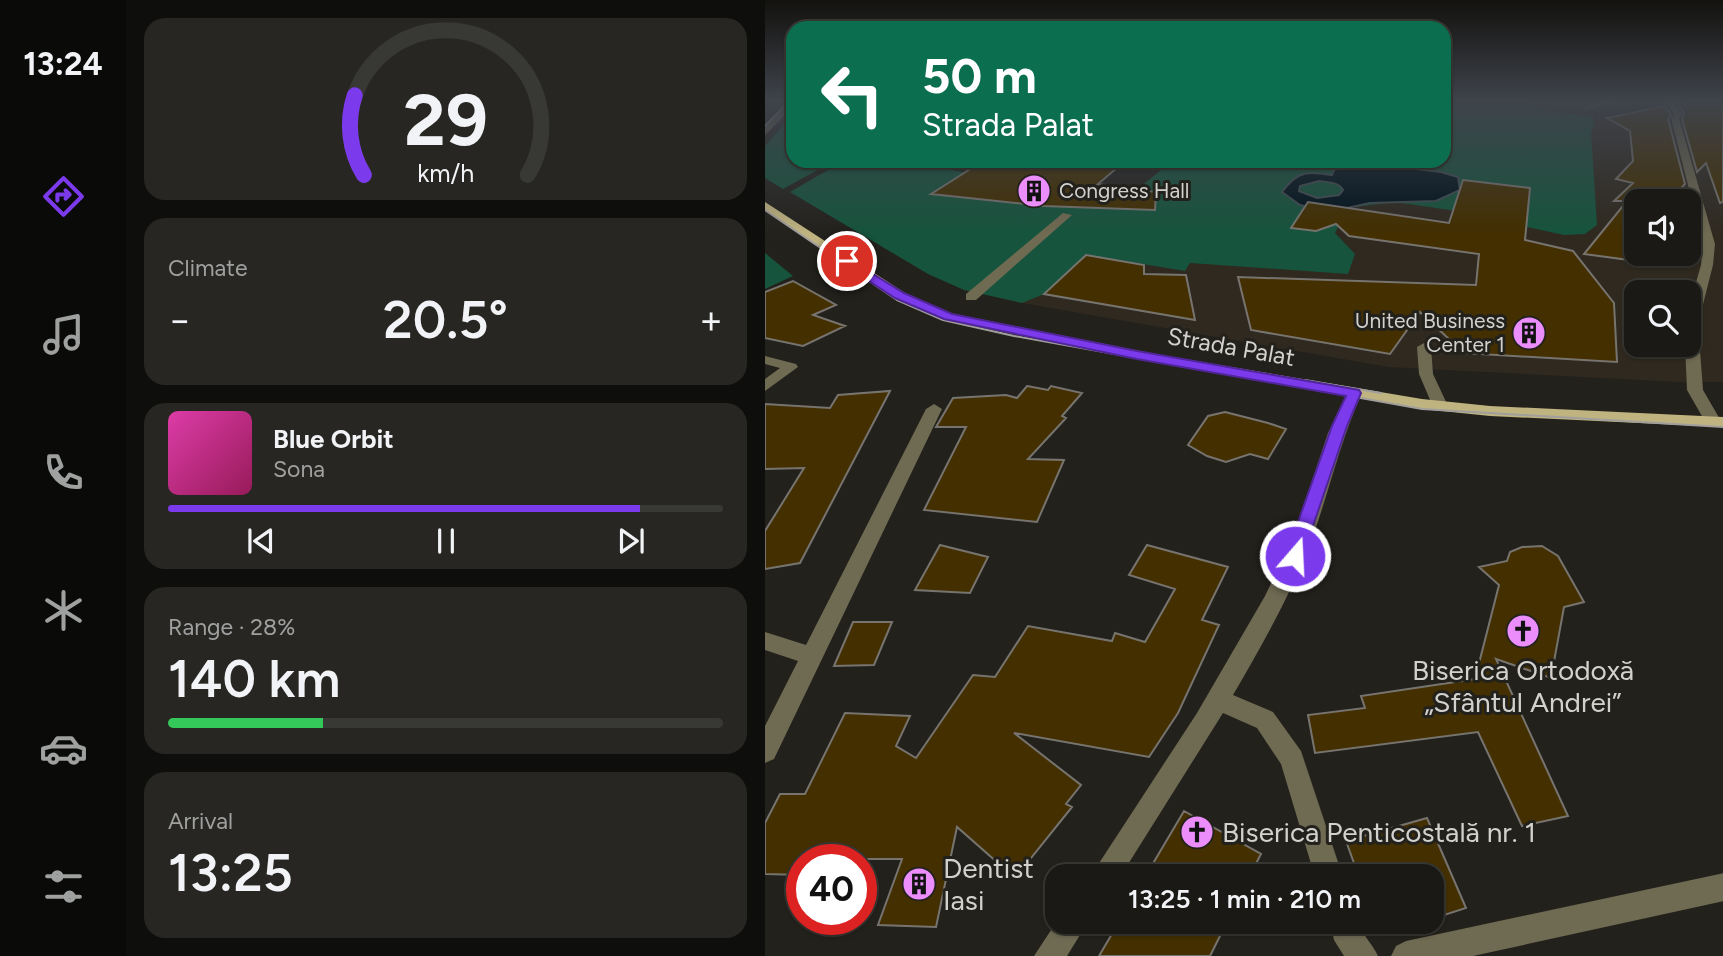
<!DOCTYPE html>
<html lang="en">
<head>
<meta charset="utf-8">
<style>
	:root { --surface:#1a1915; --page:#272622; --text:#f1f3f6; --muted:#9fa0a0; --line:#383834; --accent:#7c3aed }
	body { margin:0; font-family:Figtree,sans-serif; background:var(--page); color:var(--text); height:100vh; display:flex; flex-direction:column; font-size:26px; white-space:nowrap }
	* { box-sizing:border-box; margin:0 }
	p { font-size:23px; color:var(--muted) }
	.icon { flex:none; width:38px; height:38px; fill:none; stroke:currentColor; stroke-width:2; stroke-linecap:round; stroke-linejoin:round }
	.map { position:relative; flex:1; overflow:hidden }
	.details { display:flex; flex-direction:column; gap:18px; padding:18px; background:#0e0e0c; width:639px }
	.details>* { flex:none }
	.guide { position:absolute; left:21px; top:21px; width:665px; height:147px; border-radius:21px; box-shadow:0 2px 5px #0004,0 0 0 2px var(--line); background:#0b6e4f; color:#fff; overflow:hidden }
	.fabs { position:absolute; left:859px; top:189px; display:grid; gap:14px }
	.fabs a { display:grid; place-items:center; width:77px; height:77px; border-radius:14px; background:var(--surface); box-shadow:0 2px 5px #0004,0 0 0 2px var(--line); font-size:35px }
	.speed { position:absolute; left:21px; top:844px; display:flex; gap:14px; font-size:35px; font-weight:700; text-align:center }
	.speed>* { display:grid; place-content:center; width:91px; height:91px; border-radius:50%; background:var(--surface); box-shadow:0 2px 5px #0004,0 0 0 2px var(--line); line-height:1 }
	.speed .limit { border:10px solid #d22; background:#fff; color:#111 }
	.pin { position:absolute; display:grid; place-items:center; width:60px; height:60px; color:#fff; margin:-30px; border:4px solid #fff; border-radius:50%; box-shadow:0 2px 7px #0007 }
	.me { position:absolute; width:77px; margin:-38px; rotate:19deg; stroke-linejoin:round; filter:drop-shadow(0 0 5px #0008) }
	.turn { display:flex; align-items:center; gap:24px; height:147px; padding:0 21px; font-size:32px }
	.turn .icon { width:91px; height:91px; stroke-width:2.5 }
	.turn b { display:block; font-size:49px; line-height:60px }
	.big { font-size:52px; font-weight:600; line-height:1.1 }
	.details .card { flex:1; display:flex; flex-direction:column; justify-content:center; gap:10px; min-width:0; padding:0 24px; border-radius:21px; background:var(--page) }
	.details .dial { align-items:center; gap:0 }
	.dial svg { height:182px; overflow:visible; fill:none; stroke:var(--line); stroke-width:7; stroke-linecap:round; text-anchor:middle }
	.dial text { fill:var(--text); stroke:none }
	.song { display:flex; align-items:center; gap:21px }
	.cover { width:84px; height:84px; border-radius:10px; background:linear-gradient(135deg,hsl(320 70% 55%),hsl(330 70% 35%)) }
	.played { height:7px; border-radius:4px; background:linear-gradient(90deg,var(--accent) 85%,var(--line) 85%) }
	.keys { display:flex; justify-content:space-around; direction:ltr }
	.heat { display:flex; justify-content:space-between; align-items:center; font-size:38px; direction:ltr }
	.charge { height:10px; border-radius:5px; background:linear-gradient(90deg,#34c759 28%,var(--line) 0) }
	.trip { position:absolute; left:280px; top:864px; width:399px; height:70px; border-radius:21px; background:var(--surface); box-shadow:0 2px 5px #0004,0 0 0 2px var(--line); font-weight:600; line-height:70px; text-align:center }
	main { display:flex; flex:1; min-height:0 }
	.dock { display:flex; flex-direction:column; width:126px; justify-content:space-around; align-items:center; background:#0a0a08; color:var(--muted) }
	.dock .icon { width:49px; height:49px }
	.dock .current { color:var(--accent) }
	.dock b { font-size:32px; color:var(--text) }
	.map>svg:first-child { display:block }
	.built { fill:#2f291f; fill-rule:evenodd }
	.green { fill:#16543d }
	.water { fill:#00121b; stroke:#3f4b51; stroke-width:2; fill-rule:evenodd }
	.building { fill:#432f00; stroke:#77746f; stroke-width:2 }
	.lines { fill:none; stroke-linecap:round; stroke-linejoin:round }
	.minor { fill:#6f6a52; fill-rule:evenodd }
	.major { fill:#bfb380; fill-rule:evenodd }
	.tram { stroke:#a19f9c; stroke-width:2 }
	.route { fill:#7c3aed; stroke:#51269a; stroke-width:2 }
	.labels { text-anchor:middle; stroke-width:6; stroke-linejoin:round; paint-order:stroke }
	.far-poi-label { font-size:21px; fill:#d3d1ce; stroke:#23211c; text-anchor:start }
	.street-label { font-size:24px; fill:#d3d1ce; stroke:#23211c }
	.near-poi-label { font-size:28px; fill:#d3d1ce; stroke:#23211c; text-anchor:start }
</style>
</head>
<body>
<main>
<nav class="dock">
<b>13:24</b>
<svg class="icon current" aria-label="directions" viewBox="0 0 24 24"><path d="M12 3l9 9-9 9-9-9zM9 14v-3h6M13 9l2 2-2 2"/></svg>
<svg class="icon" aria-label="music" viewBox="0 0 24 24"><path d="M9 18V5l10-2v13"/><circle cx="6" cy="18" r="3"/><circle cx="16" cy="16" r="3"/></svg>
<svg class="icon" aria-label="phone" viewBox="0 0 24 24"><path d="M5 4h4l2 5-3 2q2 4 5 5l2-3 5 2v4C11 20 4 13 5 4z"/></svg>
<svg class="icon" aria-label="climate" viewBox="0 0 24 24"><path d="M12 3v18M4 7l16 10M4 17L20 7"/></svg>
<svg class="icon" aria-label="car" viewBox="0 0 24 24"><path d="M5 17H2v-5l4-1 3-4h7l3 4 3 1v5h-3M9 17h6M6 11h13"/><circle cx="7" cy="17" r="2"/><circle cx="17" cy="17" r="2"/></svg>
<svg class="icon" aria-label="filters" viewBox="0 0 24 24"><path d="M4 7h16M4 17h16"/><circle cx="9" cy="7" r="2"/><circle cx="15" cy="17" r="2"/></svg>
</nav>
<section class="details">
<div class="card dial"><svg viewBox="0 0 100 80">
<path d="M14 69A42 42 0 1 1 86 69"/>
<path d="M14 69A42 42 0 0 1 10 34" stroke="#7c3aed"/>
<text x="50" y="56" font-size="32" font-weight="700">29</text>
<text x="50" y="72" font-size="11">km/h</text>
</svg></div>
<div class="card"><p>Climate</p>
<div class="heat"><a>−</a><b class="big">20.5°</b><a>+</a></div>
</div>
<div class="card">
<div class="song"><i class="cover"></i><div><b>Blue Orbit</b><p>Sona</p></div></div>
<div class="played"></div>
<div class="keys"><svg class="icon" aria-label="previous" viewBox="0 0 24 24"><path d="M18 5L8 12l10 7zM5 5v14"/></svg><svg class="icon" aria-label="pause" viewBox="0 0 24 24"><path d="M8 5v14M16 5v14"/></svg><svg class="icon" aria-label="next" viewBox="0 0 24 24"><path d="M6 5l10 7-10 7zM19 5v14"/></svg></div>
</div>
<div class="card"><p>Range · 28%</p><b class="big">140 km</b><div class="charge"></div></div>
<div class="card"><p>Arrival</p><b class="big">13:25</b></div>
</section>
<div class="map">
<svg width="959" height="956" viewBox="0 0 959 956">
	<rect width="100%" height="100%" fill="#23211c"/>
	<!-- built -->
	<path class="built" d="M679 100H958V382H914L623 367 257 303 199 290 166 194 190 179 252 173 372 189 407 161H679ZM872 201H924V254H872ZM872 292H924V345H872Z"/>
	<!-- green -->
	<path class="green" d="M679 100H752L785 111 828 116 829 128 826 131 832 225 820 234 799 235 685 210 629 202 582 208 570 233 590 254 583 274 425 263 420 271 341 258 295 279 279 294 257 303 199 290 163 274 25 192C41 183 57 172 73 166 116 151 181 170 225 177L234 185 190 179 167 194 279 206 350 208 407 161H679Z
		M28 114V161H69L18 189 0 178V146Z
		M0 253 28 276 0 289Z"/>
	<!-- water -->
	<path class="water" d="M591 162 676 172 693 177 695 190 671 201 605 203 582 208H547L535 205 517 192C533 170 544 171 567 175L569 170ZM554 181C562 182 574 182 578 190L574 195 552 198 534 191 535 186Z"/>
	<!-- building -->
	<path class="building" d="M926 100H958V202L955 203 941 163 932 172 917 119 919 114 913 103Z
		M900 106 906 115 903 119 920 184 904 201H872V261L819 254 862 201H849L868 183 851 179 868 161 865 131 842 118Z
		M218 161H360L333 184 391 192 390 210 279 206 166 194Z
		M698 180 765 188 760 240 808 251 849 303 852 362 699 353 655 312 625 354 486 330 473 277 711 285 714 254 584 236 571 224 551 231 526 228 543 202 684 223Z
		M321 255 379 265V274L421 275 430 320 279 294Z
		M28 281 71 305 48 315 80 326 38 346 0 338V292Z
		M262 386 283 390 286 386 317 393 297 416 301 418 263 459 299 460 272 522 159 510 201 427H171L188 398 241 395 252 398Z
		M125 391 35 563 0 569V531L39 468 0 469V404L65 408 73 395Z
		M460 412 503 423 521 429 503 459 485 454 461 462 442 456 423 445 443 416Z
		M175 545 223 557 205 593 150 590Z
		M382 545 463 567 437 620 454 625 413 713 384 757 249 733 316 785 301 804 307 807 250 878 192 827 171 927 113 925 137 859H37V875L0 874V823L15 794H40L80 713 145 716 131 746 151 758 208 675 230 677 263 626 347 641 350 633 380 642 410 589 364 575Z
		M777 546 793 556 819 602 799 607 786 678 731 659 803 816 757 826 713 732 550 753 543 715 600 708 596 696 710 679 734 585 714 567 742 561 745 552 757 547Z
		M88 622H127L109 665 69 666Z
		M419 811 496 854 484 877H380Z
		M662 818 701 908 667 919V877H594L581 841Z
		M354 922H462L445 956H334Z
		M610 922H656L614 935Z"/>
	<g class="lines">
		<!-- minor -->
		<path class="minor" d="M25 100H28V107L0 135V127Z
			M842 100H858L821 110 817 108Z
			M900 100H908L917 115 914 118 950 244 948 265 933 324 938 390 956 421 948 426 942 425 922 390 920 345H924V307L936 265 938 244 906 118 909 115Z
			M298 213 307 215 211 300H201V294Z
			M659 343 666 347 668 374 683 406 681 409H669L654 374 652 347Z
			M0 356 31 364 33 367 0 391V379L15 368 0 364Z
			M589 388 597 393C576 439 565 488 548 536 528 591 497 645 468 695L508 712 536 751 578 877H550L516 764 492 728 458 713 355 877H325L432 713 500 596 528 538 563 433 584 390Z
			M169 404 177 409 9 759 0 763V726L33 661 0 650V632L41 645 161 409Z
			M959 873V901L708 956H626L631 946 641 941Z
			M292 921 323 922 302 956H269Z
			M565 922H593C597 935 607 943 613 956H579L569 940Z"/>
		<!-- major -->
		<path class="major" d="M0 202 140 293 188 314 395 355 657 399 725 406 959 417V427L725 416 657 409 395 363 184 321 130 299 0 210Z"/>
		<!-- tram -->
		<path class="tram" d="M0 126 25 100
			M0 210 132 300 178 320 249 336 657 409 959 427
			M540 380 616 393"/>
	</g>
	<!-- sky -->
	<linearGradient id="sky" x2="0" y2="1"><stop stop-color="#13120f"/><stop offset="0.43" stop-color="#3f434b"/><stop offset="1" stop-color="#3f434b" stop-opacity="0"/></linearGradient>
	<rect width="959" height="234" fill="url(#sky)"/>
	<!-- route -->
	<path class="route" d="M82 258 139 293 187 314 372 351 594 390 596 393 582 426 536 561H523L521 556 567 426 581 396 372 359 179 319 130 298 78 264 77 261Z"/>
	<!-- icons -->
	<defs>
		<symbol id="building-disc" viewBox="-11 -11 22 22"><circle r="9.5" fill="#eb8dfb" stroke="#23211c"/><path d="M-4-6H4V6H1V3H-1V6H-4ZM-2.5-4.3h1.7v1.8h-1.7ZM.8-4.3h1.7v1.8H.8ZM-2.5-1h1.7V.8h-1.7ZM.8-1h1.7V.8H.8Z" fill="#111"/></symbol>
		<symbol id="church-disc" viewBox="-11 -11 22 22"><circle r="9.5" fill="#eb8dfb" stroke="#23211c"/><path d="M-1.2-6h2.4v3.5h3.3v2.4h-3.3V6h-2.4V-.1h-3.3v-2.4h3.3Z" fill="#111"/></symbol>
	</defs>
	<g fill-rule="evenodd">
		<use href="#building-disc" x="250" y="172" width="38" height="38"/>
		<use href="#building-disc" x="745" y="314" width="38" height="38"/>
		<use href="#church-disc" x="739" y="612" width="38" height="38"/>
		<use href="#church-disc" x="413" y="813" width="38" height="38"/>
		<use href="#building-disc" x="135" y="865" width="38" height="38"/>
	</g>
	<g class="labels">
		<!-- far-poi labels -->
		<g class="far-poi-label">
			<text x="294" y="198">Congress Hall</text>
			<text x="740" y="328" text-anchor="end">United Business<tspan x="740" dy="24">Center 1</tspan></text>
		</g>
		<!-- street labels -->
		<g class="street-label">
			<text transform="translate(466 347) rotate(10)" y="8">Strada Palat</text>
		</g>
		<!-- near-poi labels -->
		<g class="near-poi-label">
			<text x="758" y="680" text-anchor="middle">Biserica Ortodoxă<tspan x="758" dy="32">„Sfântul Andrei”</tspan></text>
			<text x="457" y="842">Biserica Penticostală nr. 1</text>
			<text x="178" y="878">Dentist<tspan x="178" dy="32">Iasi</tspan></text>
		</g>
	</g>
</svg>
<div class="fabs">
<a><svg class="icon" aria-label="sound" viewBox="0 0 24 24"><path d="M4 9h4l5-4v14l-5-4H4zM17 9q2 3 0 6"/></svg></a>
<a><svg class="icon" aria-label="search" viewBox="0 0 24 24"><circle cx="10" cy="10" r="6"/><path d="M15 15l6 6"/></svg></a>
</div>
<div class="speed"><div class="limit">40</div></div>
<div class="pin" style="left:82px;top:261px;background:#d93025"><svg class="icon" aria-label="arrive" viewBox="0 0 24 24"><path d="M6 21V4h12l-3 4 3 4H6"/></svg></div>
<svg class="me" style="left:530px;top:556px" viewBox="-20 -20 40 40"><circle r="17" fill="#7c3aed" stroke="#fff" stroke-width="3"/><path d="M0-11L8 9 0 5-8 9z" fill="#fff"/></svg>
<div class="trip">13:25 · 1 min · 210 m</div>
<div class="guide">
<div class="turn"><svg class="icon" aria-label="left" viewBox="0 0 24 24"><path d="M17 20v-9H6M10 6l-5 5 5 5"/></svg><div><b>50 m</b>Strada Palat</div></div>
</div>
</div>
</main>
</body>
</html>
